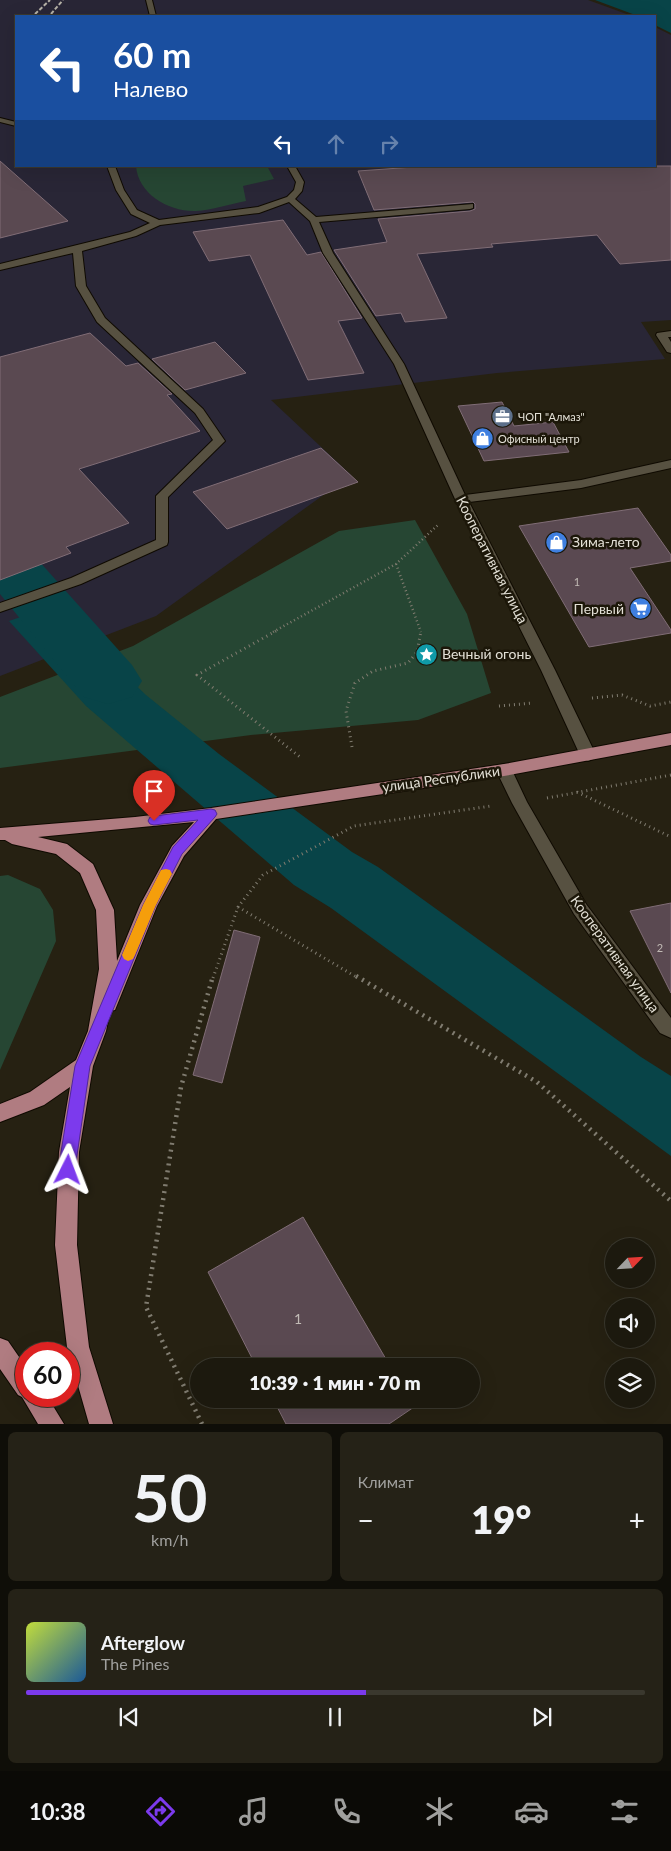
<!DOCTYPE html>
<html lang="ru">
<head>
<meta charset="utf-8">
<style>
	:root { --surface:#1c190e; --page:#252217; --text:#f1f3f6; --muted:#a0a09e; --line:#3a382e; --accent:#7c3aed }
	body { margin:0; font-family:Lato,sans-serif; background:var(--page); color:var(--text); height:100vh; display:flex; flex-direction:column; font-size:19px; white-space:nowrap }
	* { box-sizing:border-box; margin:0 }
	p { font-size:16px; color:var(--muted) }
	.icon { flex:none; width:28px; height:28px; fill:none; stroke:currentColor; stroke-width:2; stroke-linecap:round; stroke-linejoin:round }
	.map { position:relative; height:1424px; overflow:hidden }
	.side { display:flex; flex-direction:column; gap:8px; padding:8px; background:#0f0e08; flex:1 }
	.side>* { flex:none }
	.banner { position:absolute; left:15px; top:15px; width:641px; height:152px; border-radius:0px; box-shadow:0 5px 20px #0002,0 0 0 1px var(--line); background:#1a4fa0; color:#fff; overflow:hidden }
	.needle { width:32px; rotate:65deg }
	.fabs { position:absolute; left:605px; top:1238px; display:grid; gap:10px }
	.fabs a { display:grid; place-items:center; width:50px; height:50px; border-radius:50%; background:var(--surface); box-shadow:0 5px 20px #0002,0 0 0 1px var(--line); font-size:25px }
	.speed { position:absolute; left:15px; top:1342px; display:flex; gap:10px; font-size:25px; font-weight:700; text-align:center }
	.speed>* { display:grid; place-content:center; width:65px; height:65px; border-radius:50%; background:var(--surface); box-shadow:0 5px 20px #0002,0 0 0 1px var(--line); line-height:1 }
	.speed .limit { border:8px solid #d22; background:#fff; color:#111 }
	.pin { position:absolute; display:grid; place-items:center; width:42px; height:42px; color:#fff; margin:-51px -21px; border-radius:50% 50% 50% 0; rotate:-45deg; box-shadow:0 0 5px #0007 }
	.pin .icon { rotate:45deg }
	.me { position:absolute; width:55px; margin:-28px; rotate:3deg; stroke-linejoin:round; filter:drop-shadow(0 0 4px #0008) }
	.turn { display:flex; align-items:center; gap:18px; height:105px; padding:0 15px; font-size:22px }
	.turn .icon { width:65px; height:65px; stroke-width:2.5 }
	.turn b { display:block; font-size:35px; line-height:42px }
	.lanes { display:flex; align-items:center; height:48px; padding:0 15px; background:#0003; justify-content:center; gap:25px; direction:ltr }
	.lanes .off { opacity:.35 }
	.big { font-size:38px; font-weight:800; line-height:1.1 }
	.side .widget { flex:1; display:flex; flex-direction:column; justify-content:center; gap:8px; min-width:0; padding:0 18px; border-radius:8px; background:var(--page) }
	.side .dial { align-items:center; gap:0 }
	.dial b { font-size:65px; line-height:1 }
	.song { display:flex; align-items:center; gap:15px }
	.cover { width:60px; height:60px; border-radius:8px; background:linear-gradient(135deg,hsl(70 70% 55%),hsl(210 70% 35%)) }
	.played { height:5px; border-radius:2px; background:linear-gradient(90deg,var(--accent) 55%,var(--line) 55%) }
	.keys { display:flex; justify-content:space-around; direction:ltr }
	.heat { display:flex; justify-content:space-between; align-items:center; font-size:28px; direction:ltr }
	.side .tiles { flex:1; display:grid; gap:8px; grid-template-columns:1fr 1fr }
	.widget:last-child { grid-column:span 2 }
	.trip { position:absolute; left:190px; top:1358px; width:290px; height:50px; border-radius:25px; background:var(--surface); box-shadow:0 5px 20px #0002,0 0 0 1px var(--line); font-weight:800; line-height:50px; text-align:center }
	.dock { display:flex; height:80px; justify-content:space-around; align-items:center; background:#0b0a06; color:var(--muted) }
	.dock .icon { width:35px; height:35px }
	.dock .active { color:var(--accent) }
	.dock b { font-size:22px; color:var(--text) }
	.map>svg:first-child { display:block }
	.industrial { fill:#292636 }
	.green { fill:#264633 }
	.water { fill:#084448 }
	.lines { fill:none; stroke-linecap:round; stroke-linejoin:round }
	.river { fill:#084448; fill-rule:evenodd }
	.building { fill:#5a4951; stroke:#806d76 }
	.minor-casing { stroke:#0f0a01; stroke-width:2 }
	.major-casing { stroke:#0f0a01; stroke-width:2 }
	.path-far2 { stroke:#807c70; stroke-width:2.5; stroke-dasharray:1 3; stroke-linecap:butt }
	.path-far1 { stroke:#807c70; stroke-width:3; stroke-dasharray:1 4; stroke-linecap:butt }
	.path { stroke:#807c70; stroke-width:4.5; stroke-dasharray:2 5; stroke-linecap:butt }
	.minor { fill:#575141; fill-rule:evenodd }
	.major { fill:#b07c81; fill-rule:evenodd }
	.rail { stroke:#b5b1a6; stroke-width:2; stroke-dasharray:4 2; stroke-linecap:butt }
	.route { fill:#7c3aed; stroke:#51269a }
	.slow { fill:#f59e0b }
	.labels { text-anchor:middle; stroke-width:5; stroke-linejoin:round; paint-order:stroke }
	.far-poi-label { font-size:11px; fill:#e3e0d6; stroke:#1c1709; text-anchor:start }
	.number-label { font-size:11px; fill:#c1bab5 }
	.poi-label { font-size:14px; fill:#e3e0d6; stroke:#1c1709; text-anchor:start }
	.street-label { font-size:14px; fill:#e3e0d6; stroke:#1c1709 }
	.near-number-label { font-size:14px; fill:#c1bab5 }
</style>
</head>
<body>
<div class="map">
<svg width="671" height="1424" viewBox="0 0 671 1424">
	<rect width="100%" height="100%" fill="#262112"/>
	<!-- industrial -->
	<path class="industrial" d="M0 0H588L632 16H16V166H655V27L671 35V320L641 322 665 359 497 373 271 400 351 475 156 616 0 676Z"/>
	<!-- green -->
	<path class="green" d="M136 166H267L274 179 243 186 246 201C230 204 212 210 196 211 169 212 138 194 136 166Z
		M415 520 467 614 491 693 418 720 251 735 0 768V697L133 646 339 531Z
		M8 875 40 889 53 910 56 941 0 1070V876Z"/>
	<!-- water -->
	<path class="water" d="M595 0H671V33L655 25V16H638Z
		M61 603 120 670 146 695 219 754 352 852 378 867 641 1057 671 1076V1156L331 908 294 885 86 706 9 621Z"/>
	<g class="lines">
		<!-- river -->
		<path class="river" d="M16 555 38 560 132 665 142 681 132 697 108 704 84 697 0 594V559Z"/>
	</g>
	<!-- building -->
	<path class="building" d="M0 161 68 221 0 238Z
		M428 166H671V260L620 264 597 235 491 244 493 247 417 254 447 318 405 322 401 313 376 316 334 250 387 242 378 219 470 211 475 209V204L473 202 374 210 358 171Z
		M283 220 307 255 321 252 362 318 338 321 364 373 308 380 250 255 209 261 193 232Z
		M90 333 126 366 138 363 172 394 167 395 200 431 79 469 129 523 66 547 71 553 0 580V357Z
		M215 342 246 373 185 390 152 359Z
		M502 402 514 426 553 422 569 452 484 461 458 406Z
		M321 448 358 482 227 529 193 492Z
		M638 508 671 555V561L630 568 671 630V633L589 647 519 526Z
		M671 903V993L630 911Z
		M234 930 260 937 222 1083 193 1075Z
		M303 1217 390 1366H256L208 1272Z
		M273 1399H409L414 1407 389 1424H286Z"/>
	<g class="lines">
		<defs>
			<path id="minor" d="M146 0H152L156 16H150Z
				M0 118 16 122V126L0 122Z
				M107 166H115L124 190 137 210 159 220 258 207 287 197 294 190 296 182 287 166H295L304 182 302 191 295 199 316 217 473 204V208L470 209 319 222 333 253 404 364 465 495 581 480 671 460V468L581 488 469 502 555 670 596 755 593 759 588 761 583 759 580 755 541 670 455 499 394 364 323 253 310 221 289 202 259 213 160 225 136 236 82 251 86 286 105 318 203 409 225 441 168 497V542L167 545 81 584 0 612V603L71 578 156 540V496L213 440 195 413 97 322 76 286 73 253 0 270V264L130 232 150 223 131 214 116 190Z
				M671 331V337H668L671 342V353L667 352 656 335 657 333Z
				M504 764 510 766 527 802 586 904 671 1018V1038L660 1033 574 914 512 803 496 770 498 766Z"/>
			<path id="major" d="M671 733V745L504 776 216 819 184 856 157 906 115 1010 110 1011 106 1031 93 1066 79 1152 77 1245 89 1347 113 1424H89L67 1347 55 1245 59 1152 70 1087 44 1105 0 1122V1104L30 1092 76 1060 88 1031 99 969 96 910 80 873 56 854 12 844 5 840H0V828L135 817 211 808 504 764ZM194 822 172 846 140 905 117 961 114 910 93 864 67 844 38 837Z
				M0 1338 8 1341 26 1367V1396H47L64 1424H38L22 1397 18 1395 0 1369Z"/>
		</defs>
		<!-- minor casing -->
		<use href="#minor" class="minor-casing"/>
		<!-- major casing -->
		<use href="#major" class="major-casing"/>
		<!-- path-far2 -->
		<path class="path-far2" d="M396 564 421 632
			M273 632 396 564 439 524"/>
		<!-- path-far1 -->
		<path class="path-far1" d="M276 631 197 675 300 757
			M592 698 622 695 650 706 671 702
			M499 706 533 703
			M352 747 346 711 355 683 373 671 408 663 417 652 421 631
			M577 792 671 837
			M547 798 671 775
			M238 907 358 978
			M213 978 238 907 263 875 354 826 491 806"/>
		<!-- path -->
		<path class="path" d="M356 976 537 1082 671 1201
			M202 1424 146 1307 181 1087 213 976"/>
		<!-- minor -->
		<use href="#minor" class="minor"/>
		<!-- major -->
		<use href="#major" class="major"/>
		<!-- rail -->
		<path class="rail" d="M35 14 50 0
			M51 14 63 0"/>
	</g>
	<!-- route -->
	<path class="route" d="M211 809 215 810 217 814 215 817 182 854 156 905 90 1066 74 1176 68 1178 63 1176 60 1170 61 1152 75 1066 143 905 173 847 198 820 154 825 150 824 148 821 150 817 154 816Z"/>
	<!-- slow -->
	<path class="slow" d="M166 869 170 870 172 874 156 905 135 955 133 959 128 961 124 959 122 955 143 905 161 870Z"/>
	<!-- icons -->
	<defs>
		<symbol id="office-disc" viewBox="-11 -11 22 22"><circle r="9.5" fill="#5c6f8a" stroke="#1c1709"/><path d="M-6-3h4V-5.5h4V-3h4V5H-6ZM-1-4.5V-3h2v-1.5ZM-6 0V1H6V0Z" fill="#fff"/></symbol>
		<symbol id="shop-disc" viewBox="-11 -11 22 22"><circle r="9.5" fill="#3f7fe0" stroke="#1c1709"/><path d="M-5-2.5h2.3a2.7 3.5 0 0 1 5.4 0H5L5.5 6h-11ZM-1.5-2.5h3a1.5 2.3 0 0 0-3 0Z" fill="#fff"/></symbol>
		<symbol id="supermarket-disc" viewBox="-11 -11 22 22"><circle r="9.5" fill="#3f7fe0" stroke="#1c1709"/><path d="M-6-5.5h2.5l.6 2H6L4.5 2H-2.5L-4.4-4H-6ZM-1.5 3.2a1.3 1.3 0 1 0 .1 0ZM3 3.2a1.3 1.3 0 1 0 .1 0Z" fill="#fff"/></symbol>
		<symbol id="sight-disc" viewBox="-11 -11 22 22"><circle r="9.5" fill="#0f9aa8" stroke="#1c1709"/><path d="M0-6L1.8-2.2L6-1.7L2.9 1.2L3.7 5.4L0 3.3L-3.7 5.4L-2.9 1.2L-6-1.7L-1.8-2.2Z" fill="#fff"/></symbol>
	</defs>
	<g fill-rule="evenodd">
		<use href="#office-disc" x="490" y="404" width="25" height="25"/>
		<use href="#shop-disc" x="470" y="426" width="25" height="25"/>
		<use href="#shop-disc" x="544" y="530" width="25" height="25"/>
		<use href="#supermarket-disc" x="628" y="596" width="25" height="25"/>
		<use href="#sight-disc" x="414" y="642" width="25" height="25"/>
	</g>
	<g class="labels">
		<!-- far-poi labels -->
		<g class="far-poi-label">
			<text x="518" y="421">ЧОП "Алмаз"</text>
			<text x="498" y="443">Офисный центр</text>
		</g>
		<!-- number labels -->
		<g class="number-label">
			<text x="577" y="586">1</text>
			<text x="660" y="952">2</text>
		</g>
		<!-- poi labels -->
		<g class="poi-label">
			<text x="572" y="547">Зима-лето</text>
			<text x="624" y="614" text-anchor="end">Первый</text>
			<text x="442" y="659">Вечный огонь</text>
		</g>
		<!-- street labels -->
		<g class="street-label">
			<text transform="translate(492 560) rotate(63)" y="5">Кооперативная улица</text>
			<text transform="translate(441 779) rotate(-8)" y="5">улица Республики</text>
			<text transform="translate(615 954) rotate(54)" y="5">Кооперативная улица</text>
		</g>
		<!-- near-number labels -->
		<g class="near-number-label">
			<text x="298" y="1324">1</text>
		</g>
	</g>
</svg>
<div class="fabs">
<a><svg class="needle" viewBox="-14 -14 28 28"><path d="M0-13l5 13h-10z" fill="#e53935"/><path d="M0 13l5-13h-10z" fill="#a0a09e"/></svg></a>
<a><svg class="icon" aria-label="sound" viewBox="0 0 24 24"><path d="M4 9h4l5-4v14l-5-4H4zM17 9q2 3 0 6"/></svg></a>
<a><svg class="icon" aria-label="layers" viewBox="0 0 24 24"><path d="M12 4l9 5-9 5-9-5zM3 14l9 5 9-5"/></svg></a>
</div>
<div class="speed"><div class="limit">60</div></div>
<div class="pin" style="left:154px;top:821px;background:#d93025"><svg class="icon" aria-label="arrive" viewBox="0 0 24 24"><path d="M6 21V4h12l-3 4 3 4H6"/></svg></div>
<svg class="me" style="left:68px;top:1170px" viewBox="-20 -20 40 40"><path d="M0-17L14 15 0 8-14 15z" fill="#7c3aed" stroke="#fff" stroke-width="4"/></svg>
<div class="trip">10:39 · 1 мин · 70 m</div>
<div class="banner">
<div class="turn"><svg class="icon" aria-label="left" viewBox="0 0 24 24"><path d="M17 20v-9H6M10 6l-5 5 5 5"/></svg><div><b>60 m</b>Налево</div></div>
<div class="lanes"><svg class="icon" aria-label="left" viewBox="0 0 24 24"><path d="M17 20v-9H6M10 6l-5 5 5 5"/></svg><svg class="icon off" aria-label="ahead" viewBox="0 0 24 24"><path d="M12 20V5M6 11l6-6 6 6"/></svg><svg class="icon off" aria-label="right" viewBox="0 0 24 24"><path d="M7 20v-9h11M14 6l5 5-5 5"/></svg></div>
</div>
</div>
<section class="side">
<div class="tiles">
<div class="widget dial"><b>50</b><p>km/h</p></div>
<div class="widget"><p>Климат</p>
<div class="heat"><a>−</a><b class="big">19°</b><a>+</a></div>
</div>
<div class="widget">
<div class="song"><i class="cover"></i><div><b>Afterglow</b><p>The Pines</p></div></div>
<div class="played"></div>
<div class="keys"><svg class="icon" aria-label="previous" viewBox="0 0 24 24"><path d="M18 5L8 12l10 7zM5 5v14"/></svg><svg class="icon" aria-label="pause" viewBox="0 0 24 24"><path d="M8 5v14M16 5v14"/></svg><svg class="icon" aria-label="next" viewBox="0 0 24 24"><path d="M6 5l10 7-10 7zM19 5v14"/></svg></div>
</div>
</div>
</section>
<nav class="dock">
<b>10:38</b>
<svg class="icon active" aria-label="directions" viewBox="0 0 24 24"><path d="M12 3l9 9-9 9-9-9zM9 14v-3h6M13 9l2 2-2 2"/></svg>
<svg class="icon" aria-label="music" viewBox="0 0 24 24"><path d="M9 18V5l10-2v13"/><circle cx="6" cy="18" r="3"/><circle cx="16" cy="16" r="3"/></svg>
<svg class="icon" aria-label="phone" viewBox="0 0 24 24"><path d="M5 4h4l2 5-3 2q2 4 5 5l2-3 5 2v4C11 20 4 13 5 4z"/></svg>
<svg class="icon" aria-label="climate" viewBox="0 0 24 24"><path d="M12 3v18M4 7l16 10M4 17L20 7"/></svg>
<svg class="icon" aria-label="car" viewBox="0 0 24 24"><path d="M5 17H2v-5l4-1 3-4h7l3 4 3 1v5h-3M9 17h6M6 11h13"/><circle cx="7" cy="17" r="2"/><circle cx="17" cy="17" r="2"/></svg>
<svg class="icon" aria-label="filters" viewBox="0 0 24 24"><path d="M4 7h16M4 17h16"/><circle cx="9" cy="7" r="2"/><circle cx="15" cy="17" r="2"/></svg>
</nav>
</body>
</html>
